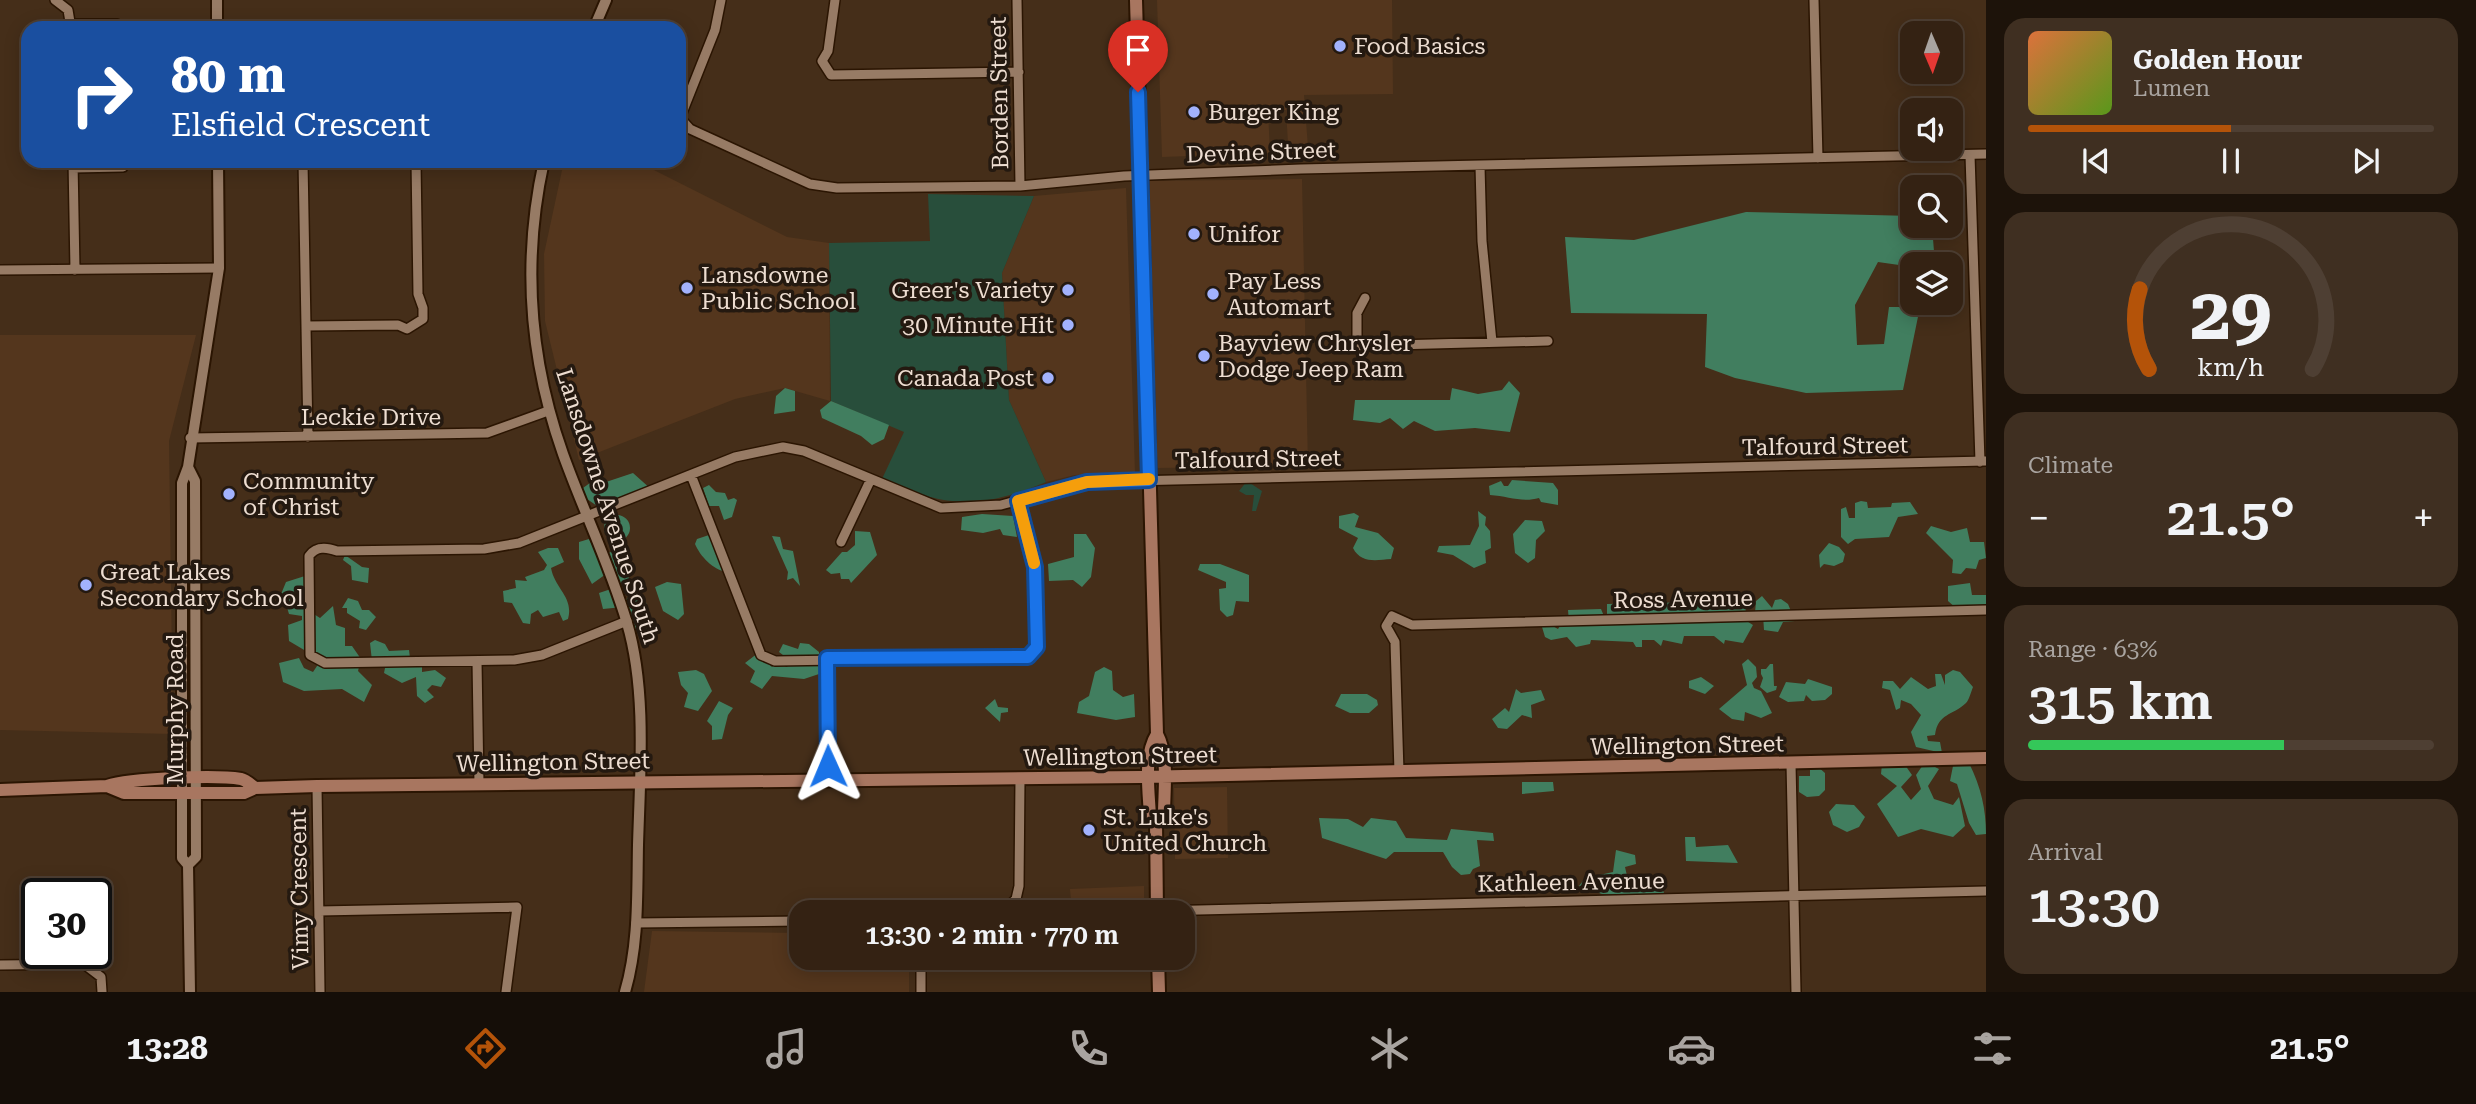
<!DOCTYPE html>
<html lang="en">
<head>
<meta charset="utf-8">
<style>
	:root { --surface:#342213; --page:#3f2f21; --text:#f1f3f6; --muted:#a9a4a0; --line:#4e3f33; --accent:#b45309 }
	body { margin:0; font-family:"Roboto Serif",serif; background:var(--page); color:var(--text); height:100vh; display:flex; flex-direction:column; font-size:26px; white-space:nowrap }
	* { box-sizing:border-box; margin:0 }
	p { font-size:23px; color:var(--muted) }
	.icon { flex:none; width:38px; height:38px; fill:none; stroke:currentColor; stroke-width:2; stroke-linecap:round; stroke-linejoin:round }
	.map { position:relative; flex:1; overflow:hidden }
	.details { display:flex; flex-direction:column; gap:18px; padding:18px; background:#1d130a; width:490px }
	.details>* { flex:none }
	.top-card { position:absolute; left:21px; top:21px; width:665px; height:147px; border-radius:21px; box-shadow:0 4px 18px #0003,0 0 0 2px var(--line); background:#1a4fa0; color:#fff; overflow:hidden }
	.needle { width:46px; rotate:178deg }
	.fabs { position:absolute; left:1900px; top:21px; display:grid; gap:14px }
	.fabs a { display:grid; place-items:center; width:63px; height:63px; border-radius:14px; background:var(--surface); box-shadow:0 4px 18px #0003,0 0 0 2px var(--line); font-size:35px }
	.speed { position:absolute; left:21px; top:878px; display:flex; gap:14px; font-size:35px; font-weight:700; text-align:center }
	.speed>* { display:grid; place-content:center; width:91px; height:91px; border-radius:50%; background:var(--surface); box-shadow:0 4px 18px #0003,0 0 0 2px var(--line); line-height:1 }
	.speed .limit { border:4px solid #111; border-radius:10px; background:#fff; color:#111 }
	.pin { position:absolute; display:grid; place-items:center; width:60px; height:60px; color:#fff; margin:-72px -30px; border-radius:50% 50% 50% 0; rotate:-45deg; box-shadow:0 0 7px #0007 }
	.pin .icon { rotate:45deg }
	.me { position:absolute; width:77px; margin:-38px; rotate:359deg; stroke-linejoin:round; filter:drop-shadow(0 0 5px #0008) }
	.turn { display:flex; align-items:center; gap:24px; height:147px; padding:0 35px; font-size:32px }
	.turn .icon { width:91px; height:91px; stroke-width:2.5 }
	.turn b { display:block; font-size:49px; line-height:60px }
	.big { font-size:52px; font-weight:600; line-height:1.1 }
	.details .tile { flex:1; display:flex; flex-direction:column; justify-content:center; gap:10px; min-width:0; padding:0 24px; border-radius:21px; background:var(--page) }
	.details .dial { align-items:center; gap:0 }
	.dial svg { height:182px; overflow:visible; fill:none; stroke:var(--line); stroke-width:7; stroke-linecap:round; text-anchor:middle }
	.dial text { fill:var(--text); stroke:none }
	.song { display:flex; align-items:center; gap:21px }
	.cover { width:84px; height:84px; border-radius:10px; background:linear-gradient(135deg,hsl(20 70% 55%),hsl(90 70% 35%)) }
	.played { height:7px; border-radius:4px; background:linear-gradient(90deg,var(--accent) 50%,var(--line) 50%) }
	.keys { display:flex; justify-content:space-around; direction:ltr }
	.heat { display:flex; justify-content:space-between; align-items:center; font-size:38px; direction:ltr }
	.charge { height:10px; border-radius:5px; background:linear-gradient(90deg,#34c759 63%,var(--line) 0) }
	.trip { position:absolute; left:789px; top:900px; width:406px; height:70px; border-radius:21px; background:var(--surface); box-shadow:0 4px 18px #0003,0 0 0 2px var(--line); font-weight:600; line-height:70px; text-align:center }
	.menu { display:flex; height:112px; justify-content:space-around; align-items:center; background:#150e08; color:var(--muted) }
	.menu .icon { width:49px; height:49px }
	.menu .on { color:var(--accent) }
	.menu b { font-size:32px; color:var(--text) }
	main { display:flex; flex:1; min-height:0 }
	.map>svg:first-child { display:block }
	.built { fill:#54361d }
	.green { fill:#284e3b }
	.forest { fill:#417e5f }
	.lines { fill:none; stroke-linecap:round; stroke-linejoin:round }
	.minor-casing { stroke:#2b1502; stroke-width:12 }
	.tertiary-casing { stroke:#2b1502; stroke-width:14 }
	.secondary-casing { stroke:#2b1502; stroke-width:16 }
	.minor { stroke:#977b65; stroke-width:9 }
	.tertiary { stroke:#977b65; stroke-width:10 }
	.secondary { stroke:#a87660; stroke-width:12 }
	.route-casing { stroke:#114b97; stroke-width:18 }
	.route { stroke:#1a73e8; stroke-width:12 }
	.slow { stroke:#f59e0b; stroke-width:12 }
	.poi-dot { fill:#a2b2fd; stroke:#241910; stroke-width:2.5 }
	.labels { text-anchor:middle; stroke-width:7; stroke-linejoin:round; paint-order:stroke }
	.poi-label { font-size:23px; fill:#edddd1; stroke:#241910; text-anchor:start }
	.street-label { font-size:23px; fill:#edddd1; stroke:#241910 }
</style>
</head>
<body>
<main>
<div class="map">
<svg width="1986" height="992" viewBox="0 0 1986 992">
	<rect width="100%" height="100%" fill="#452e19"/>
	<!-- built -->
	<path class="built" d="M1157 0H1392L1393 94 1304 95 1309 160H1289L1286 110H1268L1270 153 1162 157Z
		M564 161H636L787 237 829 243 830 401 785 388 735 399 579 460 545 321 544 254Z
		M1302 179 1308 466 1155 468 1146 181Z
		M1126 188 1135 473 1075 475 1046 482 1009 400 1002 273 1034 196Z
		M0 335H196L169 441 173 734 0 730Z
		M1227 787 1228 858 1175 859 1174 788Z
		M1144 886V912H1072L1070 889Z
		M652 931 801 933 802 957H909V992H644Z
		M1074 957H1145V969L1075 970Z"/>
	<!-- green -->
	<path class="green" d="M928 194 1034 196 1002 273 1009 400 1046 482C979 510 947 508 882 479L904 432 831 401 829 243 930 241Z
		M1247 481 1262 491 1256 511H1252L1254 495H1246L1239 491Z"/>
	<!-- forest -->
	<path class="forest" d="M1746 212 1913 216V226H1932L1935 264H1913V267L1878 262 1855 305 1857 345 1884 344 1889 307H1920L1903 390 1806 393 1735 378 1705 367 1707 314 1571 313 1565 237 1634 240Z
		M1509 381 1520 393 1510 432 1475 428 1435 431 1414 421 1403 429 1390 418 1380 423 1353 420 1355 400H1450L1452 388 1478 394 1502 390Z
		M785 388 795 391V411L774 414 776 396Z
		M831 401 889 425 884 439 872 445 861 436 822 418 820 410Z
		M633 473 652 490 603 510 587 499 583 488 594 480 597 485Z
		M1512 480 1553 483 1558 490V505L1541 502 1539 498C1522 503 1508 496 1490 495L1489 486 1501 481 1504 486H1508Z
		M709 485 716 492 725 493 728 500 734 498 737 500 732 517 724 520 719 506H709L703 488Z
		M1861 501 1867 502 1868 508 1891 507 1892 503 1910 502 1918 514 1898 517 1889 537 1855 539 1848 544 1841 537V509L1846 507 1849 518H1855V503Z
		M1478 511 1486 517 1485 525 1490 531 1491 548 1485 551 1486 563 1474 568 1453 555 1437 552 1439 546 1470 545 1479 526Z
		M1354 513 1359 516 1355 527 1378 533 1394 548 1391 559C1377 560 1361 564 1353 548L1358 538 1339 528V516Z
		M982 514 1013 516 1017 537 1003 535 1000 529 983 533 961 530 962 517Z
		M604 528a13 13 0 1 1 26 0a13 13 0 1 1-26 0Z
		M1525 520 1542 521 1545 531 1536 540 1535 558 1528 563 1515 553 1513 534Z
		M1931 526 1951 532 1967 528 1970 542H1984L1986 558 1979 560 1976 569 1966 568 1961 574 1952 573 1953 560 1926 533Z
		M855 531 870 532 877 555 851 583 849 579H841L840 573 831 574 826 570 842 552H847L855 545Z
		M712 534 727 572C713 570 700 556 695 544L697 539Z
		M1074 534H1086L1095 548 1091 577 1082 587 1073 580 1049 581 1048 564 1074 557Z
		M772 536 780 537 783 549 793 551 800 586 793 578 787 580 788 572Z
		M589 539 598 557 616 550 624 554 629 579 619 585 613 569 592 584 579 559V542Z
		M1829 543 1839 547 1845 554 1843 562 1834 566 1824 564 1820 568 1819 555Z
		M548 548H558L564 562 551 568C555 589 574 597 568 619L563 621 559 612 543 617 538 610 531 614 530 624 523 623 512 603 504 602 503 591 516 588 515 580 527 581 525 577 544 570 547 565 538 552Z
		M345 555 362 567 369 568 368 583 352 580 351 566 343 560Z
		M1200 564H1220L1249 575V602L1236 601 1233 615 1227 617 1220 610 1219 589 1226 588V582L1198 570Z
		M308 575 306 609 320 618 333 606 336 625 345 628V646H352L361 659 358 671 372 685 364 702 342 689 304 691 283 682 279 663 299 658 304 668 313 672 321 660 289 641 288 625 302 620V616L289 614 285 601 279 599 286 582Z
		M667 582 681 584 684 614 678 620 663 611 655 587Z
		M1970 583 1972 595H1986V611L1957 609 1948 601V586Z
		M611 589 624 601 634 592 647 604 645 613 652 627 651 632 634 629 623 607 603 609 599 593Z
		M1762 596 1772 608 1775 600 1781 599 1788 604 1795 621 1783 622 1778 632 1764 630 1763 615 1755 613 1756 601Z
		M348 598 358 601 362 610H369L376 617 366 630 359 628 360 621 347 613V608H342Z
		M1743 601 1746 606 1745 620 1753 625 1743 643 1725 640 1724 644 1714 636H1684L1682 644 1663 640 1661 646 1654 640H1642V647H1636L1633 642 1591 640 1590 644 1576 647 1567 637 1551 640 1545 637 1542 627 1547 623 1558 629 1561 624 1569 623 1568 610 1601 609 1606 621 1612 622 1607 615V604Z
		M375 640 385 644 389 651 409 650 410 658 422 660V672L435 670 446 678 441 687 432 685 427 690 434 697 425 703 417 696 416 677 402 683 384 673 385 668 372 661 370 643Z
		M800 643 809 644 819 652V674L804 679 772 676 762 689 750 682 755 671 745 663 758 653 772 667 776 663 787 667 791 661 779 652 783 644 798 649Z
		M1748 659 1756 667 1757 677 1752 683 1754 688 1761 691 1772 713 1761 718 1745 712 1744 721 1732 719 1719 709 1747 685 1742 664Z
		M1770 664H1773L1774 686H1777L1776 690 1767 693 1760 687 1763 678 1761 674V669H1766Z
		M1104 667 1112 671 1113 690 1123 697 1134 694 1135 717 1116 720 1077 713 1079 702 1089 696 1095 672Z
		M696 670 704 674 712 691 698 711 684 707 688 693 681 685 678 672Z
		M1953 670 1960 672 1973 687C1971 692 1969 700 1966 703 1952 716 1938 713 1935 735L1927 736 1928 741 1940 742 1942 753 1916 747 1911 732 1921 715 1911 704 1901 700 1900 708 1896 710 1890 690 1882 688 1883 681H1893L1900 689 1911 677 1928 689 1936 686 1935 674H1941L1945 685V675Z
		M1701 677 1714 686 1705 694 1689 688V681Z
		M1808 679 1832 687V694L1825 700 1812 701 1806 695 1804 701 1788 702 1779 697 1786 682 1805 684Z
		M1516 689 1521 693 1541 690 1545 700 1531 705 1532 718 1522 715 1507 729 1498 728 1492 719 1505 708 1509 712Z
		M1341 694H1367L1377 700 1378 705 1369 713H1350L1335 706Z
		M995 699 998 707 1008 708V712L1001 713 1000 722 985 708Z
		M719 701 733 708 728 715 722 739 712 740V726L707 721Z
		M1954 761 1969 763C1981 787 1986 809 1986 834L1976 835 1969 823 1957 784 1950 781Z
		M1925 762 1939 769 1928 786 1934 799 1953 805 1959 797 1965 826 1953 837 1921 829 1898 837 1877 804 1897 786 1881 774 1882 764 1905 765 1912 775 1901 787 1911 800 1921 789 1916 775Z
		M1817 766 1825 773V790L1819 796 1807 797 1799 792V776H1810V768Z
		M1522 782H1553L1554 791 1522 794Z
		M1836 804 1854 805 1865 817 1859 827 1847 832 1833 825 1829 812Z
		M1319 818 1348 819 1363 827 1371 818 1396 821 1406 838 1447 840 1451 829 1493 833 1494 841 1477 840 1480 866 1473 869 1470 874 1461 875 1452 867 1443 852H1394L1386 859 1322 838Z
		M1685 837H1695L1696 847 1728 845 1738 863 1686 861Z
		M1616 850 1635 855 1636 864 1625 867 1628 880H1658L1666 897 1602 894 1579 886 1583 881H1597L1595 876 1613 872Z"/>
	<g class="lines">
		<defs>
			<path id="minor" d="M55 0 68 10 71 28
				M721 0 715 30 680 118 690 129 810 184 837 188 1020 186 1124 176 1301 169 1986 154
				M835 0 828 51 822 61 831 75 1019 72
				M1017 0 1020 186
				M1814 0 1818 158
				M71 24H117L125 28
				M1970 155 1980 462
				M73 161 75 270
				M303 161 308 437
				M1480 166 1482 241 1492 342
				M73 168 123 167 126 161
				M0 270 219 268
				M1365 298 1357 313V346L1548 341
				M306 326 398 325 407 329 423 319V308L418 294 416 161
				M190 438 487 433 548 411
				M691 475 761 655 775 661 1028 657 1037 647 1035 567 1018 501
				M841 542 870 481
				M627 621 542 655 514 660 325 663 310 655 309 556C316 546 326 547 337 551L484 549 519 543 735 457 783 447 804 451 941 508 1001 505 1087 482 1986 461
				M827 658 828 780
				M477 661 479 784
				M1791 764 1796 992
				M1399 772 1395 642 1386 626 1392 616 1412 625 1986 610
				M317 786 320 992
				M319 911 517 907 506 992
				M1157 911 1986 891
				M1003 912 1016 899 1019 886 1020 779
				M636 923 802 921
				M921 957V992
				M0 965 84 964 101 977 102 992"/>
			<path id="tertiary" d="M217 0V28
				M594 28 606 0
				M544 161C522 260 529 358 563 454 583 510 610 565 627 623 647 690 640 774 638 845 637 894 639 944 625 992
				M188 467 195 481 196 857 188 865
				M190 992 188 865 182 858V483L188 467 219 268 218 161"/>
			<path id="secondary" d="M1136 0 1157 734C1169 757 1164 789 1164 815L1156 823
				M1157 734C1143 757 1149 791 1150 817L1156 823 1157 912
				M107 786 124 793H244L255 788 317 786 1139 777 1986 758
				M0 790 107 786C131 778 215 775 241 779 246 780 251 785 255 788
				M1158 957 1159 992"/>
		</defs>
		<!-- minor casing -->
		<use href="#minor" class="minor-casing"/>
		<!-- tertiary casing -->
		<use href="#tertiary" class="tertiary-casing"/>
		<!-- secondary casing -->
		<use href="#secondary" class="secondary-casing"/>
		<!-- minor -->
		<use href="#minor" class="minor"/>
		<!-- tertiary -->
		<use href="#tertiary" class="tertiary"/>
		<!-- secondary -->
		<use href="#secondary" class="secondary"/>
	</g>
	<g class="lines">
		<defs>
			<path id="route" d="M828 766 827 658 1028 657 1037 647 1035 567 1018 501 1087 482 1149 480 1138 92"/>
		</defs>
		<!-- route casing -->
		<use href="#route" class="route-casing"/>
		<!-- route -->
		<use href="#route" class="route"/>
		<!-- slow -->
		<path class="slow" d="M1034 563 1018 501 1087 482 1149 479"/>
	</g>
	<!-- markers -->
	<g class="poi-dot">
		<circle cx="1340" cy="46" r="7"/>
		<circle cx="1194" cy="112" r="7"/>
		<circle cx="1194" cy="234" r="7"/>
		<circle cx="687" cy="288" r="7"/>
		<circle cx="1068" cy="290" r="7"/>
		<circle cx="1213" cy="294" r="7"/>
		<circle cx="1068" cy="325" r="7"/>
		<circle cx="1204" cy="356" r="7"/>
		<circle cx="1048" cy="378" r="7"/>
		<circle cx="229" cy="494" r="7"/>
		<circle cx="86" cy="585" r="7"/>
		<circle cx="1089" cy="830" r="7"/>
	</g>
	<g class="labels">
		<!-- poi labels -->
		<g class="poi-label">
			<text x="1354" y="54">Food Basics</text>
			<text x="1208" y="120">Burger King</text>
			<text x="1208" y="242">Unifor</text>
			<text x="701" y="283">Lansdowne<tspan x="701" dy="26">Public School</tspan></text>
			<text x="1227" y="289">Pay Less<tspan x="1227" dy="26">Automart</tspan></text>
			<text x="1054" y="298" text-anchor="end">Greer's Variety</text>
			<text x="1054" y="333" text-anchor="end">30 Minute Hit</text>
			<text x="1218" y="351">Bayview Chrysler<tspan x="1218" dy="26">Dodge Jeep Ram</tspan></text>
			<text x="1034" y="386" text-anchor="end">Canada Post</text>
			<text x="243" y="489">Community<tspan x="243" dy="26">of Christ</tspan></text>
			<text x="100" y="580">Great Lakes<tspan x="100" dy="26">Secondary School</tspan></text>
			<text x="1103" y="825">St. Luke's<tspan x="1103" dy="26">United Church</tspan></text>
		</g>
		<!-- street labels -->
		<g class="street-label">
			<text transform="translate(999 93) rotate(-91)" y="8">Borden Street</text>
			<text transform="translate(1261 152) rotate(-2)" y="8">Devine Street</text>
			<text x="371" y="425">Leckie Drive</text>
			<text transform="translate(1825 446) rotate(-1)" y="8">Talfourd Street</text>
			<text transform="translate(1258 459) rotate(-1)" y="8">Talfourd Street</text>
			<text transform="translate(608 506) rotate(72)" y="8">Lansdowne Avenue South</text>
			<text transform="translate(1683 599) rotate(-1)" y="8">Ross Avenue</text>
			<text transform="translate(175 709) rotate(-90)" y="8">Murphy Road</text>
			<text transform="translate(1687 745) rotate(-1)" y="8">Wellington Street</text>
			<text transform="translate(1120 756) rotate(-1)" y="8">Wellington Street</text>
			<text transform="translate(553 762) rotate(-1)" y="8">Wellington Street</text>
			<text transform="translate(1571 882) rotate(-1)" y="8">Kathleen Avenue</text>
			<text transform="translate(299 889) rotate(-91)" y="8">Vimy Crescent</text>
		</g>
	</g>
</svg>
<div class="fabs">
<a><svg class="needle" viewBox="-14 -14 28 28"><path d="M0-13l5 13h-10z" fill="#e53935"/><path d="M0 13l5-13h-10z" fill="#a9a4a0"/></svg></a>
<a><svg class="icon" aria-label="sound" viewBox="0 0 24 24"><path d="M4 9h4l5-4v14l-5-4H4zM17 9q2 3 0 6"/></svg></a>
<a><svg class="icon" aria-label="search" viewBox="0 0 24 24"><circle cx="10" cy="10" r="6"/><path d="M15 15l6 6"/></svg></a>
<a><svg class="icon" aria-label="layers" viewBox="0 0 24 24"><path d="M12 4l9 5-9 5-9-5zM3 14l9 5 9-5"/></svg></a>
</div>
<div class="speed"><div class="limit">30</div></div>
<div class="pin" style="left:1138px;top:92px;background:#d93025"><svg class="icon" aria-label="arrive" viewBox="0 0 24 24"><path d="M6 21V4h12l-3 4 3 4H6"/></svg></div>
<svg class="me" style="left:828px;top:766px" viewBox="-20 -20 40 40"><path d="M0-17L14 15 0 8-14 15z" fill="#1a73e8" stroke="#fff" stroke-width="4"/></svg>
<div class="trip">13:30 · 2 min · 770 m</div>
<div class="top-card">
<div class="turn"><svg class="icon" aria-label="right" viewBox="0 0 24 24"><path d="M7 20v-9h11M14 6l5 5-5 5"/></svg><div><b>80 m</b>Elsfield Crescent</div></div>
</div>
</div>
<section class="details">
<div class="tile">
<div class="song"><i class="cover"></i><div><b>Golden Hour</b><p>Lumen</p></div></div>
<div class="played"></div>
<div class="keys"><svg class="icon" aria-label="previous" viewBox="0 0 24 24"><path d="M18 5L8 12l10 7zM5 5v14"/></svg><svg class="icon" aria-label="pause" viewBox="0 0 24 24"><path d="M8 5v14M16 5v14"/></svg><svg class="icon" aria-label="next" viewBox="0 0 24 24"><path d="M6 5l10 7-10 7zM19 5v14"/></svg></div>
</div>
<div class="tile dial"><svg viewBox="0 0 100 80">
<path d="M14 69A42 42 0 1 1 86 69"/>
<path d="M14 69A42 42 0 0 1 10 34" stroke="#b45309"/>
<text x="50" y="56" font-size="32" font-weight="700">29</text>
<text x="50" y="72" font-size="11">km/h</text>
</svg></div>
<div class="tile"><p>Climate</p>
<div class="heat"><a>−</a><b class="big">21.5°</b><a>+</a></div>
</div>
<div class="tile"><p>Range · 63%</p><b class="big">315 km</b><div class="charge"></div></div>
<div class="tile"><p>Arrival</p><b class="big">13:30</b></div>
</section>
</main>
<nav class="menu">
<b>13:28</b>
<svg class="icon on" aria-label="directions" viewBox="0 0 24 24"><path d="M12 3l9 9-9 9-9-9zM9 14v-3h6M13 9l2 2-2 2"/></svg>
<svg class="icon" aria-label="music" viewBox="0 0 24 24"><path d="M9 18V5l10-2v13"/><circle cx="6" cy="18" r="3"/><circle cx="16" cy="16" r="3"/></svg>
<svg class="icon" aria-label="phone" viewBox="0 0 24 24"><path d="M5 4h4l2 5-3 2q2 4 5 5l2-3 5 2v4C11 20 4 13 5 4z"/></svg>
<svg class="icon" aria-label="climate" viewBox="0 0 24 24"><path d="M12 3v18M4 7l16 10M4 17L20 7"/></svg>
<svg class="icon" aria-label="car" viewBox="0 0 24 24"><path d="M5 17H2v-5l4-1 3-4h7l3 4 3 1v5h-3M9 17h6M6 11h13"/><circle cx="7" cy="17" r="2"/><circle cx="17" cy="17" r="2"/></svg>
<svg class="icon" aria-label="filters" viewBox="0 0 24 24"><path d="M4 7h16M4 17h16"/><circle cx="9" cy="7" r="2"/><circle cx="15" cy="17" r="2"/></svg>
<b>21.5°</b>
</nav>
</body>
</html>
